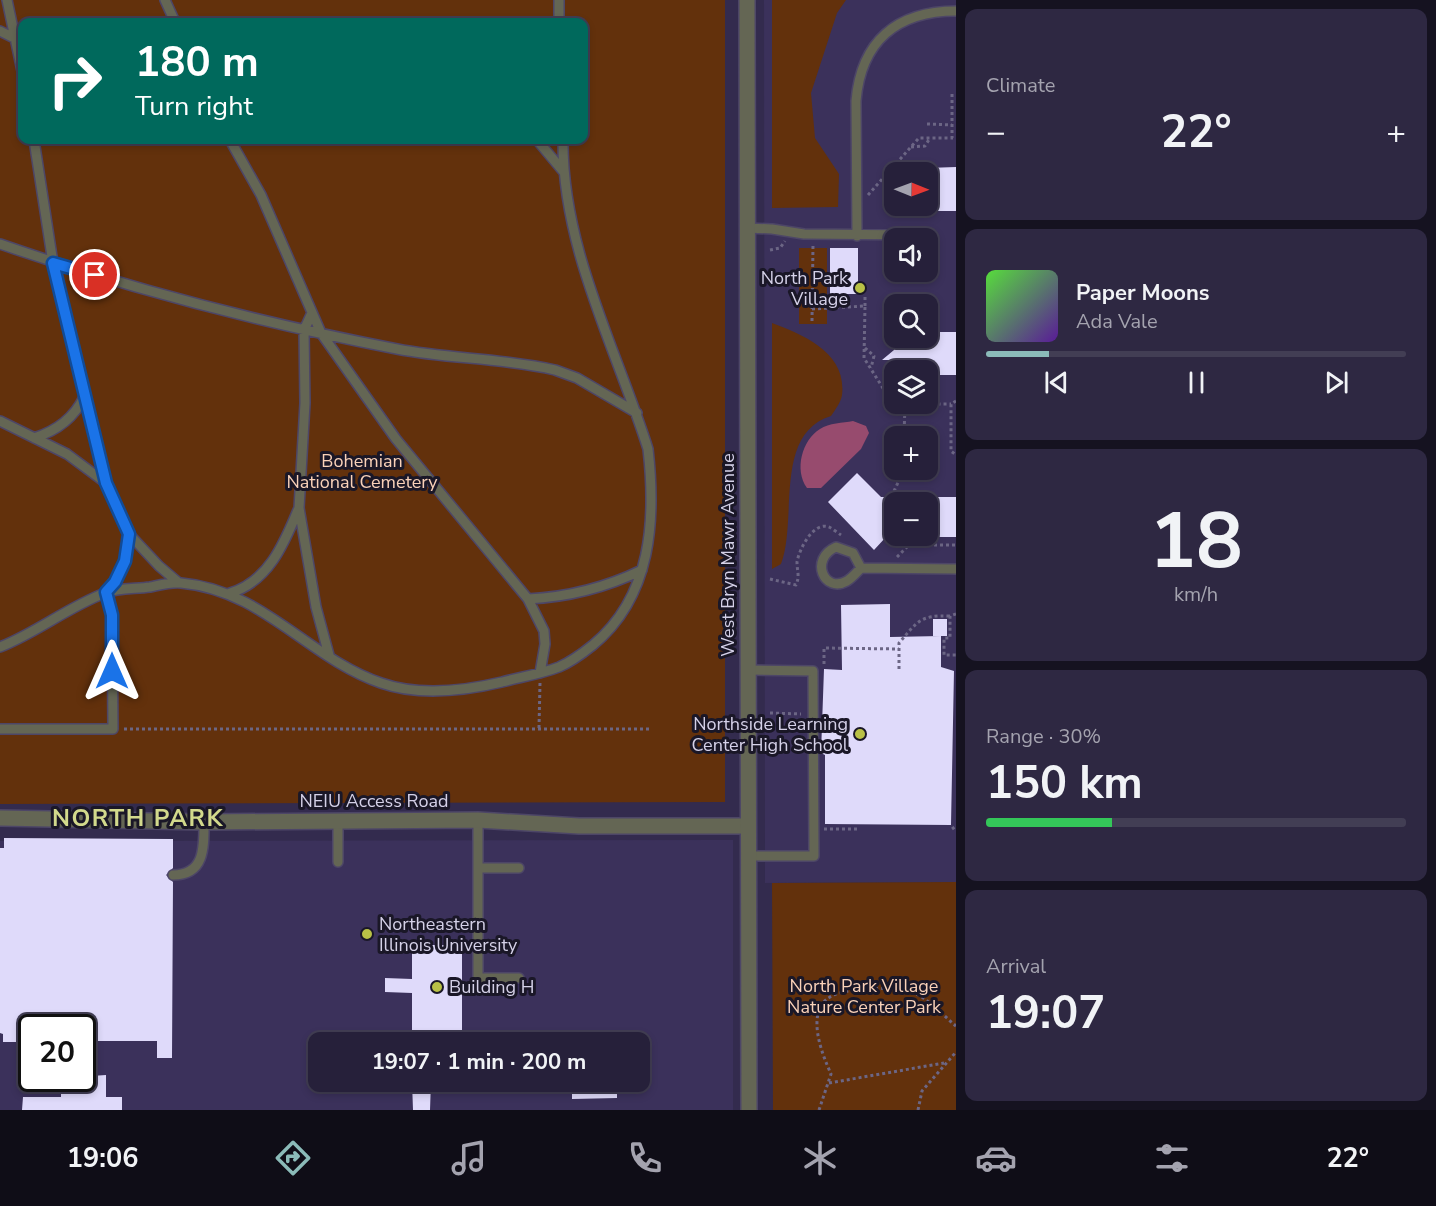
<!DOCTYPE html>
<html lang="en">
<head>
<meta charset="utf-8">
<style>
	:root { --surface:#26203a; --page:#2e2842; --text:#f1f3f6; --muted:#a4a3af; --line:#423e54; --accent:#8bbbb9 }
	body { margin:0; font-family:"Nunito Sans",sans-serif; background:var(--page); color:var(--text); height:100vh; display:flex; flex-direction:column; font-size:22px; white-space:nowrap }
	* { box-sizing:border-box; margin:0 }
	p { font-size:20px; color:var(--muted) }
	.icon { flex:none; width:33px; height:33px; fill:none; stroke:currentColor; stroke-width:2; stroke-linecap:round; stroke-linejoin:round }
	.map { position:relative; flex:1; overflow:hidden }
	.drawer { display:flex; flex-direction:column; gap:9px; padding:9px; background:#151220; width:480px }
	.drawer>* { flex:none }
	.guide { position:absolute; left:18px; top:18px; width:570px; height:126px; border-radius:12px; box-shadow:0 3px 9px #0003,0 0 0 2px var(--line); background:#00695c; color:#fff; overflow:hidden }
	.needle { width:39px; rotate:91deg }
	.fabs { position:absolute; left:884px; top:162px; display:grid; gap:12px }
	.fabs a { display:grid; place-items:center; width:54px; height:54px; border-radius:12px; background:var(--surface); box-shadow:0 3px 9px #0003,0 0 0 2px var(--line); font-size:30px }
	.speed { position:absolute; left:18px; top:1014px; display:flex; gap:12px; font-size:30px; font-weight:700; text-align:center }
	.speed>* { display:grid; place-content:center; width:78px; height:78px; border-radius:50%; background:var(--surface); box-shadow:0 3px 9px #0003,0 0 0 2px var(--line); line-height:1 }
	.speed .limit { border:3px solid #111; border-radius:9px; background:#fff; color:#111 }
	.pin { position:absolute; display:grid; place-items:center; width:51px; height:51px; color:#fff; margin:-26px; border:3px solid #fff; border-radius:50%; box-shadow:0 2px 6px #0007 }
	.me { position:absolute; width:66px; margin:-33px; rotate:0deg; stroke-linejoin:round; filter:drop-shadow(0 0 4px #0008) }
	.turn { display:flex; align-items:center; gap:21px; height:126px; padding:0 18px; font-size:27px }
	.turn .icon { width:78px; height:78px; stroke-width:2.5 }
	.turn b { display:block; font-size:42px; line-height:51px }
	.big { font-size:45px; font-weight:700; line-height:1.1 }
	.drawer .widget { flex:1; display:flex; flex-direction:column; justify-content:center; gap:9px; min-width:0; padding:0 21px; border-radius:12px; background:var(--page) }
	.drawer .dial { align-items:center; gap:0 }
	.dial b { font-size:78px; line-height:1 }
	.song { display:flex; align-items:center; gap:18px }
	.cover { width:72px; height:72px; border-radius:9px; background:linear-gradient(135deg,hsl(110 70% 55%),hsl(270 70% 35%)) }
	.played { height:6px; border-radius:3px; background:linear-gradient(90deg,var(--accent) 15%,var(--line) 15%) }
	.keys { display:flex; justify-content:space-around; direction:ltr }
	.heat { display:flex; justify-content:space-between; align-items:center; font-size:33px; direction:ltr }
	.charge { height:9px; border-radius:4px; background:linear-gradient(90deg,#34c759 30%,var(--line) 0) }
	.trip { position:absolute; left:308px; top:1032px; width:342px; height:60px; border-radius:12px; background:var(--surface); box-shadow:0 3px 9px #0003,0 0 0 2px var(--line); font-weight:700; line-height:60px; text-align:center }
	.dock { display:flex; height:96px; justify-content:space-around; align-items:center; background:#0f0d17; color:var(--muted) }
	.dock .icon { width:42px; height:42px }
	.dock .active { color:var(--accent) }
	.dock b { font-size:27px; color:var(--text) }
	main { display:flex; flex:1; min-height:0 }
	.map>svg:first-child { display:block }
	.built { fill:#3b315b; fill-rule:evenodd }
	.green { fill:#63310c; fill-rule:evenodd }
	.water { fill:#974b6e }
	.building { fill:#dfdafa }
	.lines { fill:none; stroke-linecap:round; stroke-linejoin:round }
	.service-casing { stroke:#4d4667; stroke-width:12 }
	.minor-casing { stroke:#4d4667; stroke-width:18 }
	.tertiary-casing { stroke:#4d4667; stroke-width:18 }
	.path { stroke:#6c6685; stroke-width:3; stroke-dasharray:3 3; stroke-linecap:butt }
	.service { stroke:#646654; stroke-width:9 }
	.minor { stroke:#646654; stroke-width:15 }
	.tertiary { stroke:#646654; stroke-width:15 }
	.route-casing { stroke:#114b97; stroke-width:15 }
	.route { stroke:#1a73e8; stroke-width:10 }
	.poi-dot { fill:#b9c146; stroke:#1a1727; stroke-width:2 }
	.labels { text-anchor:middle; stroke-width:6; stroke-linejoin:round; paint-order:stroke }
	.poi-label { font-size:18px; fill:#d5d1e8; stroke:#1a1727; text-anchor:end }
	.park-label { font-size:18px; fill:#f9d1b8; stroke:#1a1727 }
	.street-label { font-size:18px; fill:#d5d1e8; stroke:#1a1727 }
	.district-label { font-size:24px; font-weight:bold; letter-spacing:1.5px; fill:#d2d98c; stroke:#1a1727 }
</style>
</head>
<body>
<main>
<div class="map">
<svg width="956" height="1110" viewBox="0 0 956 1110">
	<rect width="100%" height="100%" fill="#332b4e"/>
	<!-- built -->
	<path class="built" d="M764 0H956V882L765 883ZM894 172H927V206H894ZM894 238H927V272H894ZM894 304H927V338H894ZM894 370H927V404H894ZM894 436H927V470H894ZM894 502H927V536H894Z
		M733 840V1110H0V841ZM32 1028H82V1078H32ZM318 1042H639V1082H318Z"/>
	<!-- green -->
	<path class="green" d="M0 0H725V802L0 804ZM22 22H584V140H22Z
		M772 0H846L837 13 811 93 815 138 839 174 838 207 772 208Z
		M799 248H827V324H799Z
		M772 323C804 335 847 353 842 395 841 402 835 410 831 416 773 434 798 519 781 564L772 569Z
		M956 882V1110H773L772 883Z"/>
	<!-- water -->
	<path class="water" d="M853 421 866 426 869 433 861 449 821 488H807C794 470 802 440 820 429 829 423 843 423 853 421Z"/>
	<!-- building -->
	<path class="building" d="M956 167V211H927V168Z
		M830 248H858V294H830Z
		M927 332H956V375H927V370H902V360H882L894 350V338H927Z
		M857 473 881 497H894V537H886L874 550 828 502Z
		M927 497H956V537H927Z
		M890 604V637L941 636V667L954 671 951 825 825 824V755L821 753 824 669 842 670 841 605Z
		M933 619H947V636H933Z
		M4 838 173 839V868L166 875 173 882 172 1058H157V1041H82V1028H32V1042H3V1034L0 1033V848H4Z
		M412 945H462V1042H412V993L385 992V978L412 979Z
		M106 1075V1097H122V1110H22L23 1097H61V1078Z
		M412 1082H431L430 1110H413Z
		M572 1082H617V1098L572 1099Z"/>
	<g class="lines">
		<defs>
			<path id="service" d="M7 0 22 71
				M165 0 175 22
				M559 0V22
				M0 31 20 41
				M34 140 53 263 106 483 129 534 159 566 179 583
				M230 140 261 195 321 333 396 439 528 599 544 631 545 644 540 673
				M537 140 563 171
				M747 228 772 229 804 234 921 235V238
				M857 236 856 101C861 41 897 11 956 11
				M0 244C130 289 262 323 397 349 449 359 503 358 555 370L577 378 637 413
				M311 315 304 330 305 403 299 508 316 607 329 655
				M0 421 67 454 106 483
				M34 438C56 431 74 418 84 397
				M861 568 853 553 836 547C809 559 824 594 847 581 852 578 857 572 861 568L956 569
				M230 593C268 582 284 544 298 510
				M528 599C569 597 605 588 642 570
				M0 647C36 633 68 607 105 593 118 588 136 589 150 587 160 585 171 582 181 583 263 590 308 658 381 683 418 696 464 691 502 682 521 677 541 674 559 667 571 662 583 653 593 645 652 596 656 520 648 449 616 348 562 248 563 140
				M748 670 813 671 814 856H748
				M0 729H113L112 615 106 592C121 575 128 557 129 534
				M478 820V978H519
				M338 821V862
				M478 868H519
				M173 875C205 875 204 847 204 822"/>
			<path id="minor" d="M0 818 204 822 478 820 579 826H748"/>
			<path id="tertiary" d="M747 0 749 1110"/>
		</defs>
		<!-- service casing -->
		<use href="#service" class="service-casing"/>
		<!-- minor casing -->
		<use href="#minor" class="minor-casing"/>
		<!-- tertiary casing -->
		<use href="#tertiary" class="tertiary-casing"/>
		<!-- path -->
		<path class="path" d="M952 94V138H956
			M927 124 952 125
			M911 147 925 146 930 138
			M868 195 919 138H952
			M770 250 780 248 785 241
			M865 306V294
			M812 309 865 306 864 358 893 404H951
			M812 321 813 245
			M865 348 874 356 871 368
			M887 394H894
			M956 401 951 404V451L956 455
			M904 436 905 404
			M894 491 904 470
			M897 557 909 545H956
			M770 579 796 585C800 576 797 571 797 562 799 550 813 521 829 527 833 529 838 533 841 535
			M956 614 950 616V638H944V655H956
			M824 664V648L899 649
			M899 669V643C918 621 920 615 950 616
			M770 713 801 714
			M826 727H842
			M539 728 540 683
			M124 729H650
			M824 829H860
			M952 829 956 826
			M829 1083 944 1063
			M819 1110 831 1074C822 1054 805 1012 830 997 841 990 858 990 870 989 886 988 906 988 920 996 933 1004 945 1017 956 1026
			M918 1110 922 1091 956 1052"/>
		<!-- service -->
		<use href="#service" class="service"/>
		<!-- minor -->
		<use href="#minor" class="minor"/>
		<!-- tertiary -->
		<use href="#tertiary" class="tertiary"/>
	</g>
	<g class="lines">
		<defs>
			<path id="route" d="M95 275 53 263 106 483 129 534 125 561 115 582 106 592 112 615V671"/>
		</defs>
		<!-- route casing -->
		<use href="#route" class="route-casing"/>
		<!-- route -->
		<use href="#route" class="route"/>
	</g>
	<!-- markers -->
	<g class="poi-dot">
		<circle cx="860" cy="288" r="6"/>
		<circle cx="860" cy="734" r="6"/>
		<circle cx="367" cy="934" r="6"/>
		<circle cx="437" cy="987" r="6"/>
	</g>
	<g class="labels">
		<!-- poi labels -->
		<g class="poi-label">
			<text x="848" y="284">North Park<tspan x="848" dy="21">Village</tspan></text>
			<text x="848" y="730">Northside Learning<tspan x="848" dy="21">Center High School</tspan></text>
			<text x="379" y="930" text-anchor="start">Northeastern<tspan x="379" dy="21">Illinois University</tspan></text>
			<text x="449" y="993" text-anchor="start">Building H</text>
		</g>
		<!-- park labels -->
		<g class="park-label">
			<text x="362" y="467">Bohemian<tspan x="362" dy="21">National Cemetery</tspan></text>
			<text x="864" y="992">North Park Village<tspan x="864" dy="21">Nature Center Park</tspan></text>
		</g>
		<!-- street labels -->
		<g class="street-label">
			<text transform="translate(728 555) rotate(-90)" y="6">West Bryn Mawr Avenue</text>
			<text x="374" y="807">NEIU Access Road</text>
		</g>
		<!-- district labels -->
		<g class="district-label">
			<text x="138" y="826">NORTH PARK</text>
		</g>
	</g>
</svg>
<div class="fabs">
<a><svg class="needle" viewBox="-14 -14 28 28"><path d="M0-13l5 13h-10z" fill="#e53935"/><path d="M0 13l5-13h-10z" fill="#a4a3af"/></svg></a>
<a><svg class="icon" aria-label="sound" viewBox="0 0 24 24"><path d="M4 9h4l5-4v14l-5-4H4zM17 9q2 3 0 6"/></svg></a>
<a><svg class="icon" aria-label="search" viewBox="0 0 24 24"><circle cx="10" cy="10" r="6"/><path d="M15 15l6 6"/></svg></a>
<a><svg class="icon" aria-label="layers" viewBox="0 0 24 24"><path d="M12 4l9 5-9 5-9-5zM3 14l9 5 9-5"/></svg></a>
<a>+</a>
<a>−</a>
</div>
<div class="speed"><div class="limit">20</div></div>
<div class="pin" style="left:95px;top:275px;background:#d93025"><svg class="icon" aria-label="arrive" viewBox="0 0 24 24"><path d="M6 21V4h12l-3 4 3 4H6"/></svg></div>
<svg class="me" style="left:112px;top:671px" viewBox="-20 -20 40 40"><path d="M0-17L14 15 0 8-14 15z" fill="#1a73e8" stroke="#fff" stroke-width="4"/></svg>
<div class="trip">19:07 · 1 min · 200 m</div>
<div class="guide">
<div class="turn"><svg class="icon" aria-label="right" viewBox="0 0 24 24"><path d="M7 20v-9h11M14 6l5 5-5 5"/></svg><div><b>180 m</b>Turn right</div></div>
</div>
</div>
<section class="drawer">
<div class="widget"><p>Climate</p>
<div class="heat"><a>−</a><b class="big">22°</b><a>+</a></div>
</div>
<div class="widget">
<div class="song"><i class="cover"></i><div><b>Paper Moons</b><p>Ada Vale</p></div></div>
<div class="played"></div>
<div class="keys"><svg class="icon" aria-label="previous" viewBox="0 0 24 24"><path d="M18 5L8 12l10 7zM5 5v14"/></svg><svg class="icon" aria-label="pause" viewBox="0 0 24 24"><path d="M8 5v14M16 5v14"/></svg><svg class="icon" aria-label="next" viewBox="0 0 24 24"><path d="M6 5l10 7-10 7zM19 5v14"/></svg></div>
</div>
<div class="widget dial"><b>18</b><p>km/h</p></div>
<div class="widget"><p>Range · 30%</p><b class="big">150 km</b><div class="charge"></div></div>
<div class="widget"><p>Arrival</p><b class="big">19:07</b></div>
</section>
</main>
<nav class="dock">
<b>19:06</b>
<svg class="icon active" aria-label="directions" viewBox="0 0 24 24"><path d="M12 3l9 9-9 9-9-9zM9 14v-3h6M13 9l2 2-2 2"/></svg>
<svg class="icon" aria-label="music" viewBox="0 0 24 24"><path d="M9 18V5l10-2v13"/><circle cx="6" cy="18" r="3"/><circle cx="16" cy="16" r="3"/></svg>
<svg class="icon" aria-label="phone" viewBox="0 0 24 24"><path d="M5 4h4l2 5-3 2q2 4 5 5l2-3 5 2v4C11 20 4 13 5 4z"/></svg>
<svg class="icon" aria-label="climate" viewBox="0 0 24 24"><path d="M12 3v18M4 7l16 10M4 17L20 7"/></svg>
<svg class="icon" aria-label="car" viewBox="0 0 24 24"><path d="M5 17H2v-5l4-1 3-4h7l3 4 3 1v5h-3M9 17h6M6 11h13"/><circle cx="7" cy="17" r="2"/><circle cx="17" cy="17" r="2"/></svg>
<svg class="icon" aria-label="filters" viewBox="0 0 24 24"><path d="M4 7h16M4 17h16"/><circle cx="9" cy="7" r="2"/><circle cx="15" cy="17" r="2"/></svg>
<b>22°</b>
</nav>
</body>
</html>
